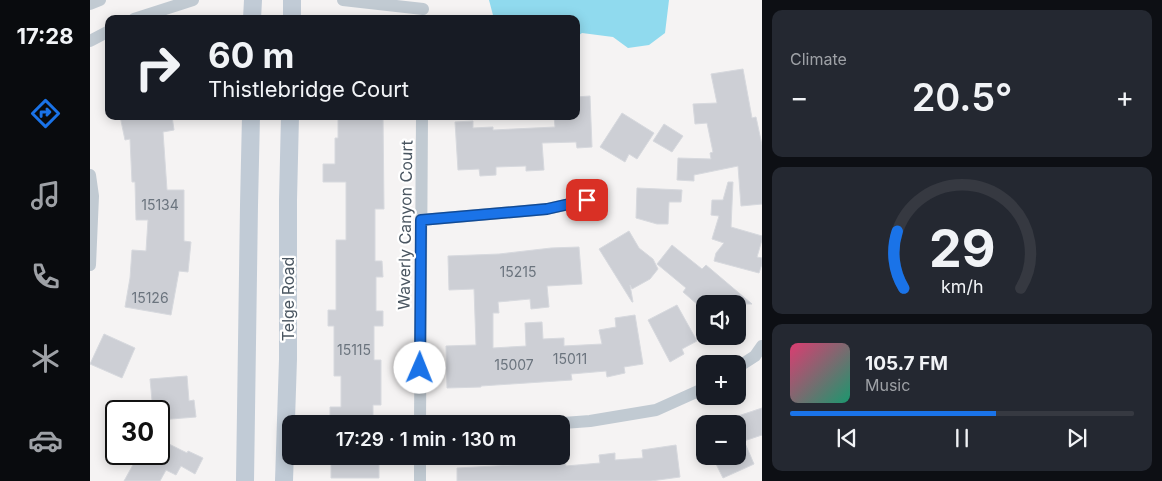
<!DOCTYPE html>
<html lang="en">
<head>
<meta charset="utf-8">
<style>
	:root { --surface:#171b24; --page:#242831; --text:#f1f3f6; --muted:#9ea1a6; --line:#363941; --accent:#1a73e8 }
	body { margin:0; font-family:Inter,sans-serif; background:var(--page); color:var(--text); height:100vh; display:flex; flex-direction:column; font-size:19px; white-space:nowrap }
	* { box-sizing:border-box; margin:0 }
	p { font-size:16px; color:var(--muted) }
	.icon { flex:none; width:28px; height:28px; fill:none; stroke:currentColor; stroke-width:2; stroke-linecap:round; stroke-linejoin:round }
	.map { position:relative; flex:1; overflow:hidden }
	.sheet { display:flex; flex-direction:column; gap:10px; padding:10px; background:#0d0f14; width:400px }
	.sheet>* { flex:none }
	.guide { position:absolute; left:15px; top:15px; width:475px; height:105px; border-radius:10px; box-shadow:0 2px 12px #0003; background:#171b24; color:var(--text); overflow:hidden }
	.tools { position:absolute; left:606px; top:295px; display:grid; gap:10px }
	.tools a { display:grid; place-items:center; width:50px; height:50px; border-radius:10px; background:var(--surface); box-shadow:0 2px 12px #0003; font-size:25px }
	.speed { position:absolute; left:15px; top:400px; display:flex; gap:10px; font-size:25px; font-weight:700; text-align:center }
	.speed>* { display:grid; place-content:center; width:65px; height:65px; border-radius:50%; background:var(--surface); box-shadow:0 2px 12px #0003; line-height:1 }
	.speed .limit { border:2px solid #111; border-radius:8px; background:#fff; color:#111 }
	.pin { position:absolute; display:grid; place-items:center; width:42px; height:42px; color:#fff; margin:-21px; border-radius:10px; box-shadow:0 2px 8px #0006 }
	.me { position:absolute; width:55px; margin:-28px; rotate:1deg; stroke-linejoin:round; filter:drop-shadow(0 0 4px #0008) }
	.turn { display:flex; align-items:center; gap:18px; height:105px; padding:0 20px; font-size:22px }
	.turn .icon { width:65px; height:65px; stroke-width:2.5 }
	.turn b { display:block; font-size:35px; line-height:42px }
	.big { font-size:38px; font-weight:600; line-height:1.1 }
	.sheet .card { flex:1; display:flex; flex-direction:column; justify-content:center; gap:8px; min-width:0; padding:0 18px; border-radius:10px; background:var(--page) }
	.sheet .dial { align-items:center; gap:0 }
	.dial svg { height:130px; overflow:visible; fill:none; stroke:var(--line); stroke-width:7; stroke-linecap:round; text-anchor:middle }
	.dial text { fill:var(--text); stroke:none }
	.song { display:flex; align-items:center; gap:15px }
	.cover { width:60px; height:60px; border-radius:8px; background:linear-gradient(135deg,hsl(340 70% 55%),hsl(160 70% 35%)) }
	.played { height:5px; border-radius:2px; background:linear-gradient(90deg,var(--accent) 60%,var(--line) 60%) }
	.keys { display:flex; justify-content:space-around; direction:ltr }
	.heat { display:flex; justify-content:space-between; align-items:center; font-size:28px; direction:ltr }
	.trip { position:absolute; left:192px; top:415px; width:288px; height:50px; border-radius:10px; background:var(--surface); box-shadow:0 2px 12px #0003; font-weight:600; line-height:50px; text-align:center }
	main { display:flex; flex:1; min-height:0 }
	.dock { display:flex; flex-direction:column; width:90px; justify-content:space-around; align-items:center; background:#090b0e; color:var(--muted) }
	.dock .icon { width:35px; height:35px }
	.dock .selected { color:var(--accent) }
	.dock b { font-size:22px; color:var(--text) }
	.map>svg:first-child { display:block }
	.water { fill:#90daee }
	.building { fill:#cdcfd5; stroke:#d7d9de }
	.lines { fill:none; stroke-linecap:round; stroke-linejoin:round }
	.minor { stroke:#c1cad2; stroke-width:12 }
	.secondary { stroke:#c1cbd6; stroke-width:18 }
	.route-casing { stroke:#114b97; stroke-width:12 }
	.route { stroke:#1a73e8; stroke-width:9 }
	.labels { text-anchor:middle; stroke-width:4.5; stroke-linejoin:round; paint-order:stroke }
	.number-label { font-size:14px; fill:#6b747e }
	.street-label { font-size:16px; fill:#4a5661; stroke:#fff }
</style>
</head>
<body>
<main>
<nav class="dock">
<b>17:28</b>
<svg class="icon selected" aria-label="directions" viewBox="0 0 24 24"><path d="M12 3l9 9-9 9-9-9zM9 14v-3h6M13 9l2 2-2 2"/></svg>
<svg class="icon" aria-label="music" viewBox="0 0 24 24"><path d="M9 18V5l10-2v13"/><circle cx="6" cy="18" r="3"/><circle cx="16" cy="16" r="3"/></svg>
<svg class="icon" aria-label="phone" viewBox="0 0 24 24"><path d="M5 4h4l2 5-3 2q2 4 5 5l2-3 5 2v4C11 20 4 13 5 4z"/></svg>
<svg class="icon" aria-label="climate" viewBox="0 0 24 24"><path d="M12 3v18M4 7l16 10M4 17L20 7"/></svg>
<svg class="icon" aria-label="car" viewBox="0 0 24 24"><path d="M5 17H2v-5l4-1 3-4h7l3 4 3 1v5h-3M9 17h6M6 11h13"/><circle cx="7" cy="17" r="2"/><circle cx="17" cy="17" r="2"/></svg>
</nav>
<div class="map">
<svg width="672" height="481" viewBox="0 0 672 481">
	<rect width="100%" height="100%" fill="#f5f3f3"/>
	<!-- water -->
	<path class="water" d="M399 0H579L575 33 559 45 538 48 523 37 492 33 486 37V19H404Z"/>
	<!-- building -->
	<path class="building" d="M653 69 662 118 666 117 672 145V204L651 206 648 166 604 175V181L587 180 588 158 621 159 620 153 623 152 617 123 605 124 603 104 627 103 621 74Z
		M500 96 502 147 487 148 486 142 452 143 454 170 436 171V166L406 167V175L390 176 389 169 368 170 365 122 383 121V128L403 127V130L465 127 464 116H486V97Z
		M532 113 564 133 547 159 539 154 535 162 510 147Z
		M30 116H82L84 130 73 132 77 190H94V241L101 242 98 272 89 271 81 315 35 307 40 278 42 250 56 251 58 220H46L45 182H42L40 139 35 140Z
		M248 116H293L294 209H285V261H292L293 277H286V311H293V326H284V360H291V405H283V424H240V407H251V376H244V326H238V310H246V240H256V182H233V164H245V138H248Z
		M574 124 593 136 582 152 563 141Z
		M638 182H643L641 227 672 236V240L667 257 672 258V264L669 273 624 261 626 253 634 243 622 239 629 216 621 215 622 200H633Z
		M547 188 592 190 591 202H579L578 224H567L546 218Z
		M539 231 549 248 563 259 568 269 560 279 542 289 540 285 543 302H542L509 249Z
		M582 245 612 269 616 265 662 304H615V311L593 292 596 288 567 264Z
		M489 247 492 284 457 286 459 307 441 309 440 299 408 302 409 313H403V348L436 346 435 323 452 322 453 339 474 338V346L512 344 509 330 526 327 525 318 545 315 553 364 534 367 535 373 517 377 516 371 481 374 482 380 391 386V387L357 388 356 346 386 345 384 289 359 290 358 256 409 254 461 248Z
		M587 305 607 341 592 349 594 354 580 362 558 320Z
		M14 334 45 348 32 378 0 364Z
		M97 376 99 401 104 400 106 417 69 420V411H63L60 379Z
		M672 408V435L654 441 664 464 633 478 622 456H648V416Z
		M69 439 97 453 98 451 113 458 105 474 91 466 86 475 76 470 70 481H34L49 454H69Z
		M586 445 590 477 561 481H367V468L460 463V460L475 459 476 466 510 463 509 455 525 453V460L553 458 552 450Z
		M241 456H289V478H241Z"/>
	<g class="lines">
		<!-- minor -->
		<path class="minor" d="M253 0 333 9
			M0 4 10 0
			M44 19 103 0
			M0 41 19 31
			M0 175 3 196 0 265
			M331 220 457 209 497 200
			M648 367 665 356 672 346
			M330 424 332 116
			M460 424 500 421 566 410 615 388
			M330 456V481"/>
		<!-- secondary -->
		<path class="secondary" d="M162 19 163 0
			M202 19V0
			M155 481 159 205 161 116
			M194 481 198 359V200L200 116"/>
	</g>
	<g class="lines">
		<defs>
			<path id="route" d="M330 368 331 220 457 209 497 200"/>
		</defs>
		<!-- route casing -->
		<use href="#route" class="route-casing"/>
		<!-- route -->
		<use href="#route" class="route"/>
	</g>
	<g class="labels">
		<!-- number labels -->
		<g class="number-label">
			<text x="70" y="210">15134</text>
			<text x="428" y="277">15215</text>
			<text x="60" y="303">15126</text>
			<text x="264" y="355">15115</text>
			<text x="480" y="364">15011</text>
			<text x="424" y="370">15007</text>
		</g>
		<!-- street labels -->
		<g class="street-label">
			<text transform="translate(315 225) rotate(-89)" y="6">Waverly Canyon Court</text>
			<text transform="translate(198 299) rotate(-90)" y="6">Telge Road</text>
		</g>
	</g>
</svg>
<div class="tools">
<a><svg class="icon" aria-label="sound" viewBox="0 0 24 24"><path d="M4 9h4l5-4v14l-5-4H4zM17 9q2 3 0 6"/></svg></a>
<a>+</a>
<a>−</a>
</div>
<div class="speed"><div class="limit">30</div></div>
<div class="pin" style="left:497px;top:200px;background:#d93025"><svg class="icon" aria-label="arrive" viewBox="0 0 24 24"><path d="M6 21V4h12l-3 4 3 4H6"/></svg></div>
<svg class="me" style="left:330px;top:368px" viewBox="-20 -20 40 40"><circle r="19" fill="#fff"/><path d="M0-13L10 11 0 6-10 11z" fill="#1a73e8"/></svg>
<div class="trip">17:29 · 1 min · 130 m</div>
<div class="guide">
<div class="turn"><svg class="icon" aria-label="right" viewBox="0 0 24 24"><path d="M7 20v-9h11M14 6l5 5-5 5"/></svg><div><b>60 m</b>Thistlebridge Court</div></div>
</div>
</div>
<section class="sheet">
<div class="card"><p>Climate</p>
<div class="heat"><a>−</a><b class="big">20.5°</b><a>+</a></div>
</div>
<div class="card dial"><svg viewBox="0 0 100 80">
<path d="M14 69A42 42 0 1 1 86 69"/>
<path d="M14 69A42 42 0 0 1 10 34" stroke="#1a73e8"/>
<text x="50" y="56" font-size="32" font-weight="700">29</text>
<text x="50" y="72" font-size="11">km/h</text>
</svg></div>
<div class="card">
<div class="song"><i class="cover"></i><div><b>105.7 FM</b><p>Music</p></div></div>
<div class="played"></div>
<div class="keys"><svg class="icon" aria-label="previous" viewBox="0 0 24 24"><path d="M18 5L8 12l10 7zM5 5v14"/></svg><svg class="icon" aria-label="pause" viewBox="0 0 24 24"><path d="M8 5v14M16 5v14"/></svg><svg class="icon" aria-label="next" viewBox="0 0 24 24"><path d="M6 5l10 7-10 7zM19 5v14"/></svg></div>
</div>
</section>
</main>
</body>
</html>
